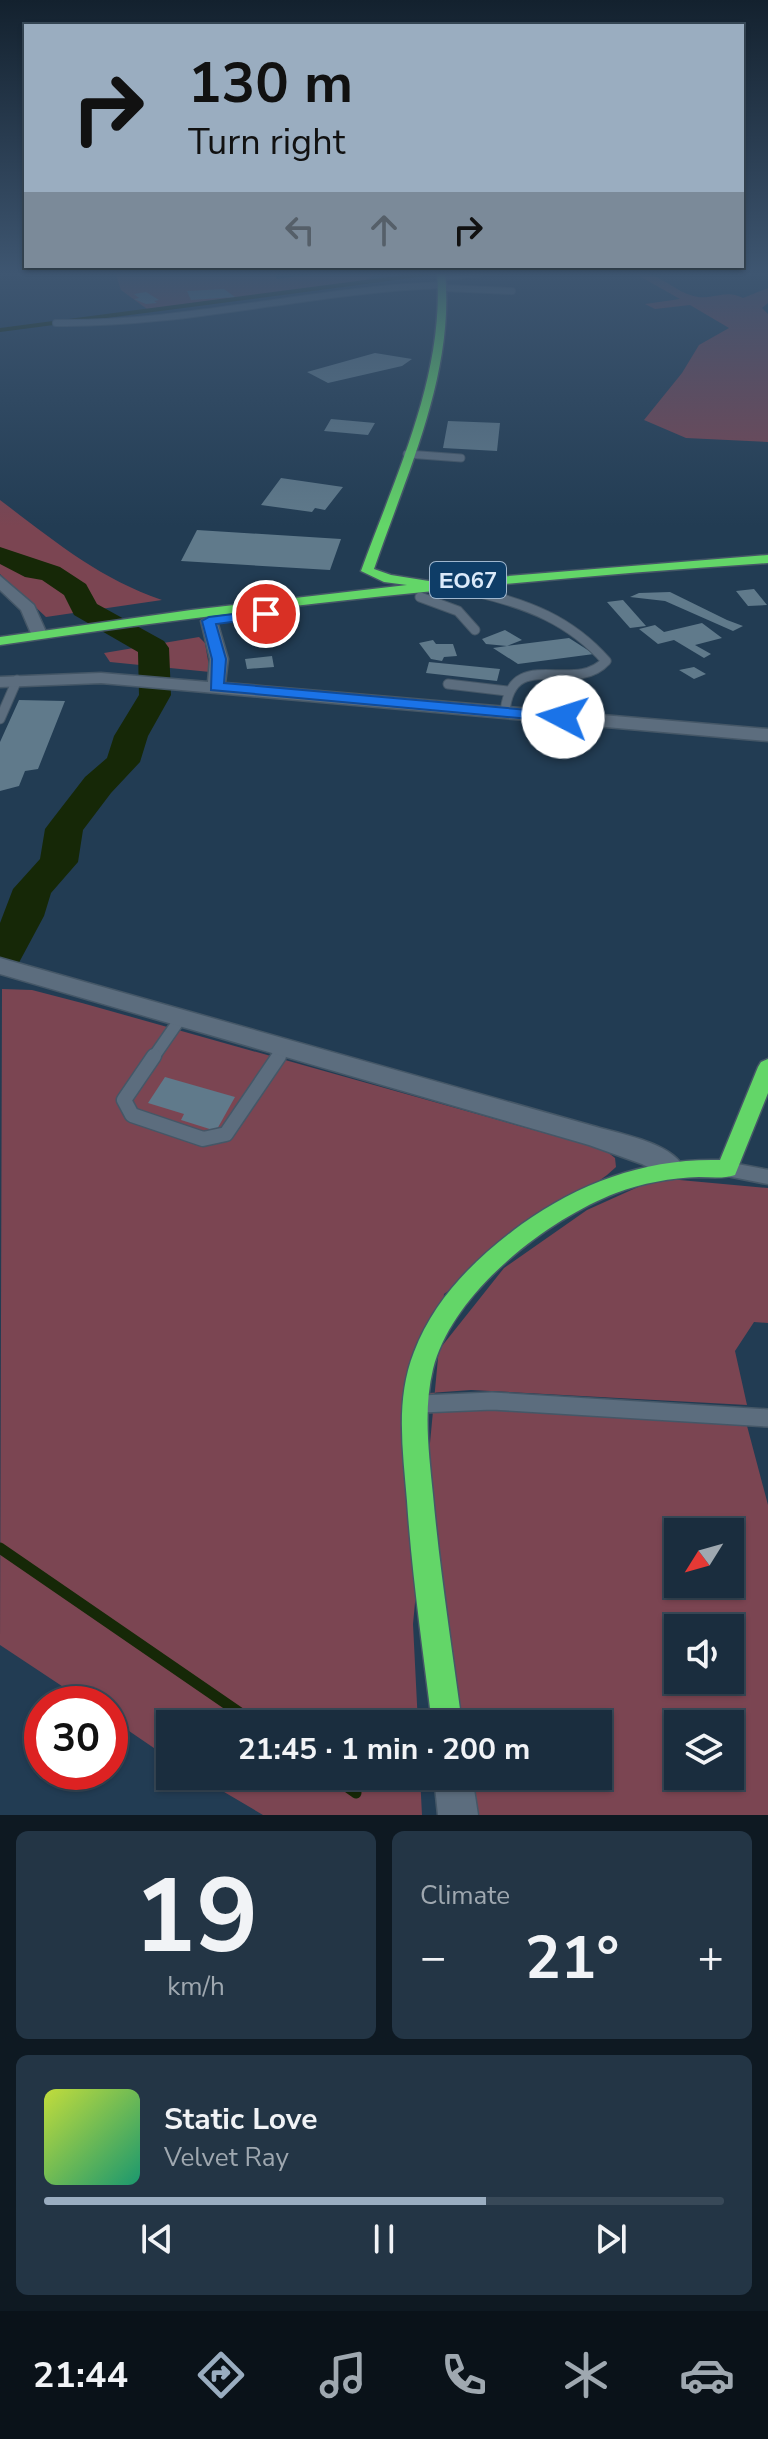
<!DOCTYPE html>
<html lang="en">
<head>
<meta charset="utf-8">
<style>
	:root { --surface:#1a2d3e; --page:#233545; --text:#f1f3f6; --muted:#9fa8b0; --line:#384958; --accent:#9aadc0 }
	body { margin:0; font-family:"Nunito Sans",sans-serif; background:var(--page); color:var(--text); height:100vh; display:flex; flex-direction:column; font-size:30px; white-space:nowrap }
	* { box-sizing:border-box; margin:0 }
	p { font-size:26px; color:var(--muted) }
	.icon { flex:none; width:44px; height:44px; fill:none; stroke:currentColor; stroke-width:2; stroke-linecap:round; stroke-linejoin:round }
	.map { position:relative; height:1815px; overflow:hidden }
	.sheet { display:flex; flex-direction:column; gap:16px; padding:16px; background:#0e1922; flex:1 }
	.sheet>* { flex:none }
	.top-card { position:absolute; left:24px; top:24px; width:720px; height:244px; border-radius:0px; box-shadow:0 2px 6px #0004,0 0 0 2px var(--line); background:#9aadc0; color:#111; overflow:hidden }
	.needle { width:52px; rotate:233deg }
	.controls { position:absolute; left:664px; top:1518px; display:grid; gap:16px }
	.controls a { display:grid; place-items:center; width:80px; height:80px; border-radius:0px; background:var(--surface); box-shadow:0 2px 6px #0004,0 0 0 2px var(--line); font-size:40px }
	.speed { position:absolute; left:24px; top:1686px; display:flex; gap:16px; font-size:40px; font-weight:700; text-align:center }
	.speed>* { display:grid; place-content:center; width:104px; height:104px; border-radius:50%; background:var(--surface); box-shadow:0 2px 6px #0004,0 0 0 2px var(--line); line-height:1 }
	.speed .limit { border:12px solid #d22; background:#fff; color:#111 }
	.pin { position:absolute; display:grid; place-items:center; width:68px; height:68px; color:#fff; margin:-34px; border:4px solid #fff; border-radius:50%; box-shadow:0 2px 8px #0007 }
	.me { position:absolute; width:88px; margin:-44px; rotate:275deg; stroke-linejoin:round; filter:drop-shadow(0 0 6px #0008) }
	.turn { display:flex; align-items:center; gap:28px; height:168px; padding:0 32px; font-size:36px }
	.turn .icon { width:104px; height:104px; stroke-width:2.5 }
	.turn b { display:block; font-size:56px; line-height:68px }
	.lanes { display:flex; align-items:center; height:76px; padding:0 32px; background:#0003; justify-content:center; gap:40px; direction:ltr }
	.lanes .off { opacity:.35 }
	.big { font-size:60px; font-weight:700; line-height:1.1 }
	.sheet .tile { flex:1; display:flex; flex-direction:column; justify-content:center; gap:12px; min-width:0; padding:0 28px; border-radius:12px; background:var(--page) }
	.sheet .dial { align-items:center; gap:0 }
	.dial b { font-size:104px; line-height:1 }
	.song { display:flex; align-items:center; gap:24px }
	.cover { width:96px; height:96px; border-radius:12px; background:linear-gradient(135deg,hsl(70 70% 55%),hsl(160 70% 35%)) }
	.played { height:8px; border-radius:4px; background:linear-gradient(90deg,var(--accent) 65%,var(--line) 65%) }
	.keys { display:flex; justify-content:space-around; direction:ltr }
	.heat { display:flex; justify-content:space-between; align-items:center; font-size:44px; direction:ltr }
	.sheet .tiles { flex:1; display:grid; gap:16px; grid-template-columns:1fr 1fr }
	.tile:last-child { grid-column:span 2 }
	.trip { position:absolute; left:156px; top:1710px; width:456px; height:80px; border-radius:0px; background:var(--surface); box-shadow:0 2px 6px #0004,0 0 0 2px var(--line); font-weight:700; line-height:80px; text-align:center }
	.tabs { display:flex; height:128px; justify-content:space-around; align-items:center; background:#0a1219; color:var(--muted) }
	.tabs .icon { width:56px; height:56px }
	.tabs .current { color:var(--accent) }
	.tabs b { font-size:36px; color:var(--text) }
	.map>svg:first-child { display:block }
	.green { fill:#7b4552; fill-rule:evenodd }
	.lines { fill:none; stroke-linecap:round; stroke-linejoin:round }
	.stream-far1 { stroke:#162807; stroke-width:4 }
	.stream { stroke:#162807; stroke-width:11 }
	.river { fill:#162807; fill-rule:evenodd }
	.building { fill:#607a8b }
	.lane-far5-casing { stroke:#455767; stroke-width:8 }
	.lane-far4-casing { stroke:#455767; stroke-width:9 }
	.lane-far3-casing { stroke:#455767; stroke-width:11 }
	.lane-far2-casing { stroke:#455767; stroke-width:14 }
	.lane-far1-casing { stroke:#455767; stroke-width:17 }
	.lane-casing { stroke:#455767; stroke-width:20 }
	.street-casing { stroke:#455767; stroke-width:3 }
	.fast-casing { stroke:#455767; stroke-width:3 }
	.lane-far5 { stroke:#5c6d7e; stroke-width:6 }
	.lane-far4 { stroke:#5c6d7e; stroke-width:7 }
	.lane-far3 { stroke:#5c6d7e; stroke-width:9 }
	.lane-far2 { stroke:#5c6d7e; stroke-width:11 }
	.lane-far1 { stroke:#5c6d7e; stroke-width:14 }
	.lane { stroke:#5c6d7e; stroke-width:17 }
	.street { fill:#5c6d7e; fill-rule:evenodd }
	.fast { fill:#63d668; fill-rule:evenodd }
	.route { fill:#1a73e8; stroke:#114b97; stroke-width:2 }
	.labels { text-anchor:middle; stroke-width:8; stroke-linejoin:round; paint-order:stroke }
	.shield { fill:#0e3d67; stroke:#9eb6ce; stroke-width:2 }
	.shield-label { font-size:22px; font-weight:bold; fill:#dbeafa }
</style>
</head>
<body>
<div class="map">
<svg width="768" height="1815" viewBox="0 0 768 1815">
	<rect width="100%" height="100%" fill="#223c53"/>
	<!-- green -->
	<path class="green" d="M115 272H273L277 279 330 272H380L369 278 371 281 147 309 121 290Z
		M632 272C662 272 674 293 698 297 715 299 726 289 743 298L768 288V303L762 308 768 314V442L686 438 644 420 682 373 699 345 729 328 690 305 655 309 645 304 680 299Z
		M0 500C53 540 98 578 162 600L46 617 0 574Z
		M199 637 205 643 210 672 110 662 104 653Z
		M2 989 32 990 82 1003 605 1150 615 1158 616 1167 607 1175 444 1294 413 1624 418 1724H170V1759L110 1718V1704H89L0 1645Z
		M658 1178 768 1188V1323L754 1322 735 1351 747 1405 471 1390 429 1393 438 1351 504 1268 587 1210Z
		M469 1408 746 1422 768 1505V1815H466L462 1776H598V1724H456L426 1414ZM678 1532H730V1584H678ZM678 1628H730V1680H678ZM678 1724H730V1776H678Z
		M197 1776H420L422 1815H263Z"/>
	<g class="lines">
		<!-- stream-far1 -->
		<path class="stream-far1" d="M0 330 434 273"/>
		<!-- stream -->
		<path class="stream" d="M0 1548 256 1724
			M332 1776 356 1793"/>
		<!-- river -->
		<path class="river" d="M0 547 60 567 86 584 97 604 164 641 169 648 171 695 148 736 140 762 111 793 83 830 78 862 51 893 44 916 15 970 0 974V923L13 889 40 859 45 829 51 821 85 777 107 758 114 736 139 695 138 652 74 615 64 595 42 580 25 577 0 564Z"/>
	</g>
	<!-- building -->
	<path class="building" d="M224 289 235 297 191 300 187 291Z
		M146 292 159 300 154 301 157 303 146 304 134 299 139 298 134 294Z
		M375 353 412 359 402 366 328 383 307 372Z
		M331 419 375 423 368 435 324 431Z
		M448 421 500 423 497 451 443 448Z
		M281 478 343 487 325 510 315 508 312 512 261 505Z
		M197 530 341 539 330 570 181 561Z
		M754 589 767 605 748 606 736 591Z
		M670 592 727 620 743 626 733 631 665 601 630 597 639 593Z
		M623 600 646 626 630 628 607 602Z
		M702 623 722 638 695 645 711 654 704 658 674 640 658 644 639 629 655 625 664 632Z
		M505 630 522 640 507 646 569 638 594 654 518 664 493 648 507 646 486 644 482 639Z
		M433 640 436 644H453L457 656 444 657 442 661 431 659 419 643Z
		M272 656 274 667 247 669 245 659Z
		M429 662 500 669 497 681 426 673Z
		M694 667 706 674 694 679 679 670Z
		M19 700 65 701 38 769 25 771 19 786 0 791V742Z
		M165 1077 235 1097 216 1131 181 1120 184 1114 148 1103Z"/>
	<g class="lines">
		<defs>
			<path id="lane-far5" d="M445 288 512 291
				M56 323C186 325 314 289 444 285"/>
			<path id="lane-far4" d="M407 454 461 458"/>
			<path id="lane-far3" d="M476 592C527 604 570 620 606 661 574 696 511 645 505 712
				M420 597 458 611 475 630
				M448 684 507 691
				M0 719 17 680"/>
			<path id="lane-far2" d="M153 1058 180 1019
				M278 1058 284 1049"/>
			<path id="lane-far1" d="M154 1056 124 1100 132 1115 203 1139 226 1134 279 1056
				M732 1170 768 1177"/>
			<path id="lane" d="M421 1404 492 1401 768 1418"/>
			<path id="street" d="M464 272H506L444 280 439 277Z
				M0 576 34 605 47 634 45 638H33L21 610 0 590Z
				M209 616 217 621 228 659 225 683 768 729V741L101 683 0 687V677L101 673 208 682 210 659 201 621Z
				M0 958 593 1126C619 1134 671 1142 684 1168L681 1176 671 1179 642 1164 589 1145 0 974Z
				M434 1776H472L478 1815H438Z"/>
			<path id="fast" d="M437 272H445C455 374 406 475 374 569L391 575 435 582 768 555V563C511 580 255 607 0 645V637L191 610 407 585 384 582 361 571C395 477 445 375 437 272Z
				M768 1059V1093L735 1175C723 1179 711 1177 699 1177 671 1178 642 1183 616 1193 546 1220 452 1293 433 1369 423 1410 429 1454 433 1495 440 1572 452 1648 462 1724H432C423 1650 412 1576 407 1501 403 1451 395 1400 414 1352 435 1297 476 1258 522 1224 581 1182 647 1158 720 1160L758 1067 761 1062Z"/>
		</defs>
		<!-- lane-far5 casing -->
		<use href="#lane-far5" class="lane-far5-casing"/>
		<!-- lane-far4 casing -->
		<use href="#lane-far4" class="lane-far4-casing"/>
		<!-- lane-far3 casing -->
		<use href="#lane-far3" class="lane-far3-casing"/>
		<!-- lane-far2 casing -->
		<use href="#lane-far2" class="lane-far2-casing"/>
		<!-- lane-far1 casing -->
		<use href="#lane-far1" class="lane-far1-casing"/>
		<!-- lane casing -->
		<use href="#lane" class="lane-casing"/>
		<!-- street casing -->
		<use href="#street" class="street-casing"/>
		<!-- fast casing -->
		<use href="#fast" class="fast-casing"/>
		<!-- lane-far5 -->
		<use href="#lane-far5" class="lane-far5"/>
		<!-- lane-far4 -->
		<use href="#lane-far4" class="lane-far4"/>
		<!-- lane-far3 -->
		<use href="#lane-far3" class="lane-far3"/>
		<!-- lane-far2 -->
		<use href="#lane-far2" class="lane-far2"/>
		<!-- lane-far1 -->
		<use href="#lane-far1" class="lane-far1"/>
		<!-- lane -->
		<use href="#lane" class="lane"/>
		<!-- street -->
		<use href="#street" class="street"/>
		<!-- fast -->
		<use href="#fast" class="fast"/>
	</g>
	<!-- sky -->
	<linearGradient id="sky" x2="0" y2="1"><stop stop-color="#13212e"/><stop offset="0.52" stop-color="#3e5671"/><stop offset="1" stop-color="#3e5671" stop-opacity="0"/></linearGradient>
	<rect width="768" height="526" fill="url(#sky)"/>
	<!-- route -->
	<path class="route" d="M266 610 270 612V617L216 624 226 659 224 683 563 713 571 717 563 722 211 690 212 659 202 621 209 617Z"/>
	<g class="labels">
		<!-- shield labels -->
		<rect class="shield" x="430" y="562" width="76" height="36" rx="6"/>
		<g class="shield-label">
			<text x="468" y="588">ΕΟ67</text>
		</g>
	</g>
</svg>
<div class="controls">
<a><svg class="needle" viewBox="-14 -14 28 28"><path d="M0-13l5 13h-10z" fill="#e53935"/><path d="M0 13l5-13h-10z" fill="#9fa8b0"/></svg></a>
<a><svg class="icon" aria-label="sound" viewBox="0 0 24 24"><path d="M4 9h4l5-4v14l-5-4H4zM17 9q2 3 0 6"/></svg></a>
<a><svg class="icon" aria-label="layers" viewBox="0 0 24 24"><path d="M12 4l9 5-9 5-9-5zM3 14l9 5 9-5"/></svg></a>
</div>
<div class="speed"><div class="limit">30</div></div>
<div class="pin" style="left:266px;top:614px;background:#d93025"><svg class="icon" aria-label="arrive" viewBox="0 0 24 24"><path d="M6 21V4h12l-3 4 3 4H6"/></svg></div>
<svg class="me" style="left:563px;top:717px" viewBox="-20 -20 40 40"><circle r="19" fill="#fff"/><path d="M0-13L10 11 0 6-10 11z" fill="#1a73e8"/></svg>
<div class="trip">21:45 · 1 min · 200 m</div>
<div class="top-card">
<div class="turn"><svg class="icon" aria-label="right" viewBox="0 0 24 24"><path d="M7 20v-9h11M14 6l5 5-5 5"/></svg><div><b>130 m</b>Turn right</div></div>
<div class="lanes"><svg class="icon off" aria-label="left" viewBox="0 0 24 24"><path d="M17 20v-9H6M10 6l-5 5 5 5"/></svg><svg class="icon off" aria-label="ahead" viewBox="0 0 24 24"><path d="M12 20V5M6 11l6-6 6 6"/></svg><svg class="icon" aria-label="right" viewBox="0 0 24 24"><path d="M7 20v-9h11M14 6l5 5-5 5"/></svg></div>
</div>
</div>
<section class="sheet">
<div class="tiles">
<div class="tile dial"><b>19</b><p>km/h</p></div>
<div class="tile"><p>Climate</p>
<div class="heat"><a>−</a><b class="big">21°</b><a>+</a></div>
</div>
<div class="tile">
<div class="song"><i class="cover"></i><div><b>Static Love</b><p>Velvet Ray</p></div></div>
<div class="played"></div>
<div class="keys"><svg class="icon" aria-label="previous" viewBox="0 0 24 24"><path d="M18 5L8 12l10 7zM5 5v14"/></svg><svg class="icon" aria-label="pause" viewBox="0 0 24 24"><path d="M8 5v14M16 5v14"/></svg><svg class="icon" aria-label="next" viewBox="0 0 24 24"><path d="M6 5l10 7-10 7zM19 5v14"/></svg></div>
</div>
</div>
</section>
<nav class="tabs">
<b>21:44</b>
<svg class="icon current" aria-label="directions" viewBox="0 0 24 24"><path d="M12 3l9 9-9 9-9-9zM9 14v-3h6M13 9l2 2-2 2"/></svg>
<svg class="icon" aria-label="music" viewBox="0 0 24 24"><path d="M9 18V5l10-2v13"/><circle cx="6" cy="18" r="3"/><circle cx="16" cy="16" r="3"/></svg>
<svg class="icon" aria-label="phone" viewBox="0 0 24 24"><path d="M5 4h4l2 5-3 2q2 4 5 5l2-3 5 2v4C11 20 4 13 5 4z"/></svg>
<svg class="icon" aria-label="climate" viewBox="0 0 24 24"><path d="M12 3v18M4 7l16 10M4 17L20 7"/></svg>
<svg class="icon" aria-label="car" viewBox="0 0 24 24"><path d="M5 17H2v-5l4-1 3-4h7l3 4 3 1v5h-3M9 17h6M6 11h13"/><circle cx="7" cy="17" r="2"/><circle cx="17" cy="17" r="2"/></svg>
</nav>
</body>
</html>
